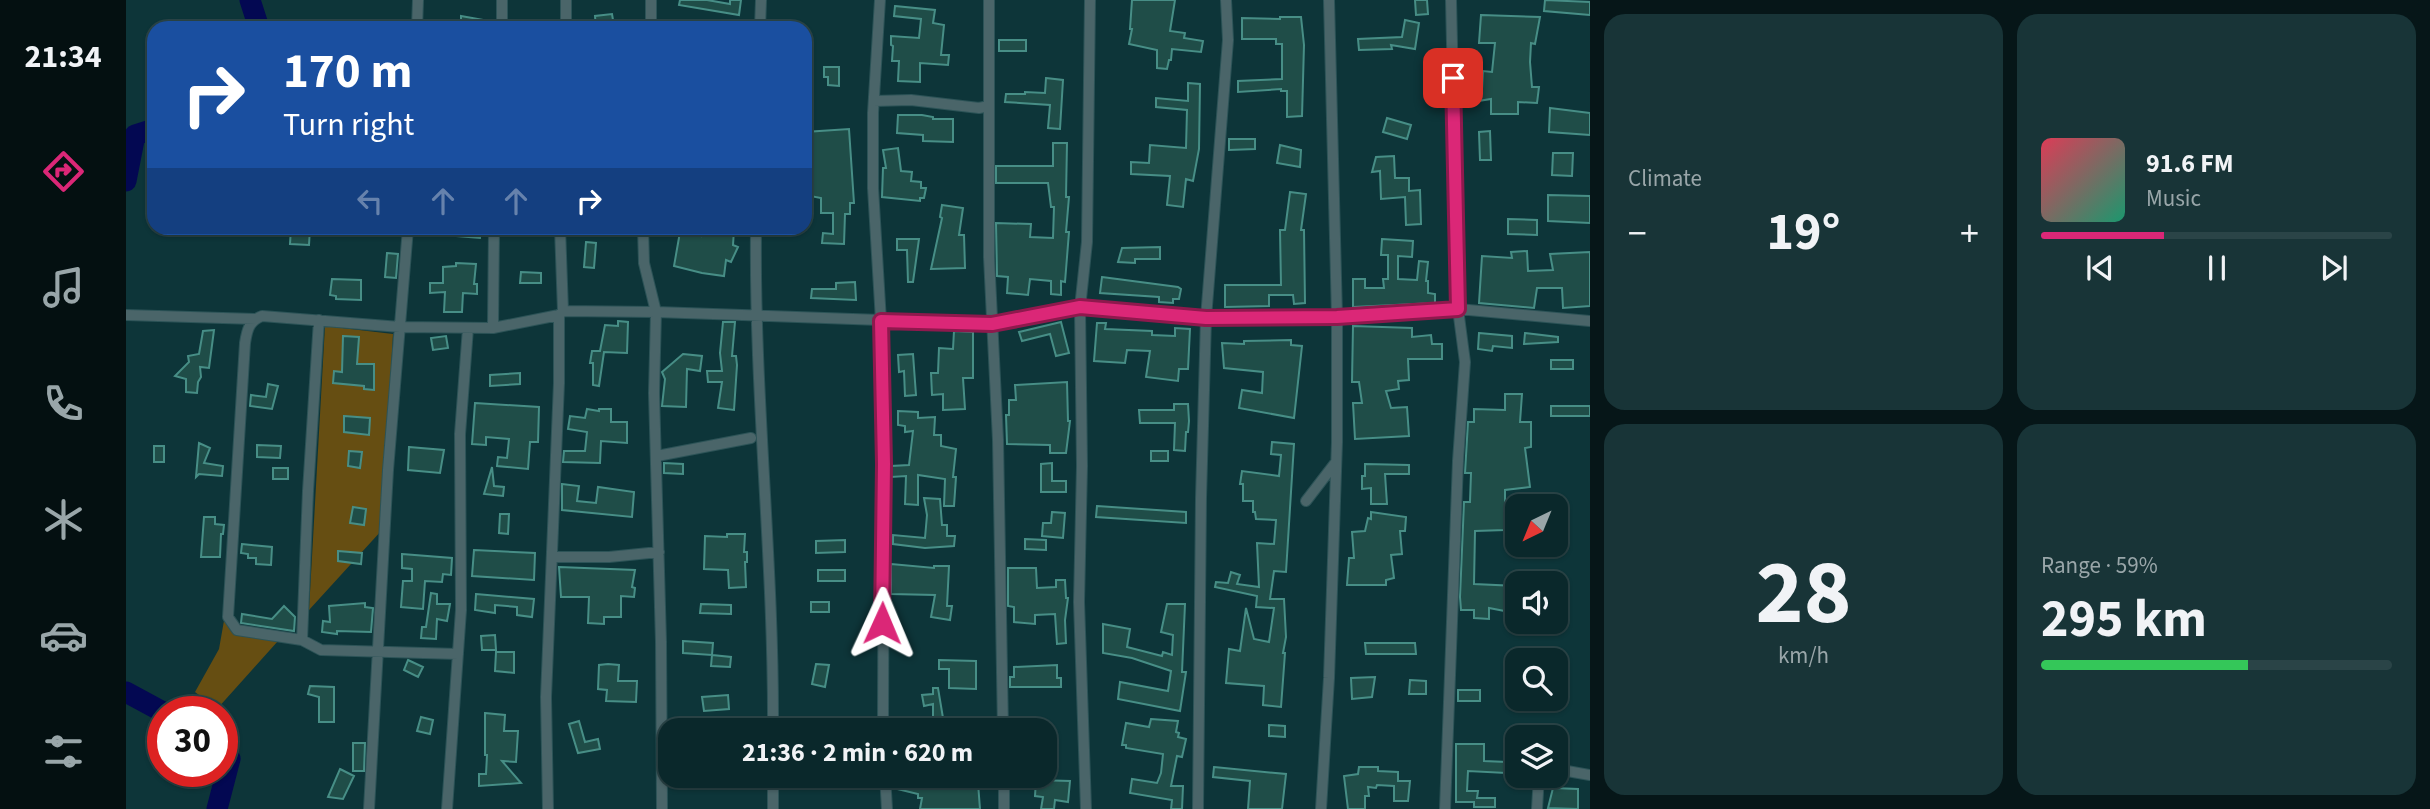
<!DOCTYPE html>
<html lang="en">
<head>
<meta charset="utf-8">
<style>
	:root { --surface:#0a282b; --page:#183437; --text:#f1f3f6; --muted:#99a6a9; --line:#2a4447; --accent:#db2777 }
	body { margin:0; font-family:"Source Sans 3",sans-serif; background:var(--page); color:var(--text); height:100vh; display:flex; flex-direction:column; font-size:26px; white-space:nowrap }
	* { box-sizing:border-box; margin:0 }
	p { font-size:23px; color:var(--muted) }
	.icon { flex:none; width:38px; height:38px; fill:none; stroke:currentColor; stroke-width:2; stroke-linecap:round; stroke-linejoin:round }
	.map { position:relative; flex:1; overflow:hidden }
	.side { display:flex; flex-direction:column; gap:14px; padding:14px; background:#061618; width:840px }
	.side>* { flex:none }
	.top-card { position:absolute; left:21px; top:21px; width:665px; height:214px; border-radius:21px; box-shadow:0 2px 5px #0004,0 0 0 2px var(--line); background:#1a4fa0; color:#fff; overflow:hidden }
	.needle { width:46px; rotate:223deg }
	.buttons { position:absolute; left:1379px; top:494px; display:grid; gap:14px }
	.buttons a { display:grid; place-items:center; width:63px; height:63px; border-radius:14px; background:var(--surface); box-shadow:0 2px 5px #0004,0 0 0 2px var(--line); font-size:35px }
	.speed { position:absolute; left:21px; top:696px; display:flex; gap:14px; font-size:35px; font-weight:700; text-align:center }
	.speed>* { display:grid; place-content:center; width:91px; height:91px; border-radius:50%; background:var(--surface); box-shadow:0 2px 5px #0004,0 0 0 2px var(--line); line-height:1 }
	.speed .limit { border:10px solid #d22; background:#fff; color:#111 }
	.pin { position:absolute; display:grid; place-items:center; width:60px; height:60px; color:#fff; margin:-30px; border-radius:14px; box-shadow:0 4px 10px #0006 }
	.me { position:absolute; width:77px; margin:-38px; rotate:1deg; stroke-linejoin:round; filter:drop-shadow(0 0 5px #0008) }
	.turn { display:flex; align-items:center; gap:24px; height:147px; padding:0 21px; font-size:32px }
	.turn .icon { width:91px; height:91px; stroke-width:2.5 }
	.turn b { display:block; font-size:49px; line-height:60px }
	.lanes { display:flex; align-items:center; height:66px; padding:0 21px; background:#0003; justify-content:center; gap:35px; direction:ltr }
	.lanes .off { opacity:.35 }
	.big { font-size:52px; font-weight:700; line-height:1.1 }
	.side .card { flex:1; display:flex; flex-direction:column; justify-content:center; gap:10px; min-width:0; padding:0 24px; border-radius:21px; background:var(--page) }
	.side .dial { align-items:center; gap:0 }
	.dial b { font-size:91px; line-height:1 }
	.song { display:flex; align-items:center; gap:21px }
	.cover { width:84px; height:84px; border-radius:10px; background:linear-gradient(135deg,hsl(350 70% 55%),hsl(160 70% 35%)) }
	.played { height:7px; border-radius:4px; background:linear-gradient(90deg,var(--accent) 35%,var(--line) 35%) }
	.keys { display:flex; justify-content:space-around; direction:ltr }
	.heat { display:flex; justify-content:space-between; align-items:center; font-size:38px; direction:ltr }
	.charge { height:10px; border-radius:5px; background:linear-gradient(90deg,#34c759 59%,var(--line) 0) }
	.side .tiles { flex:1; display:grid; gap:14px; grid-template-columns:repeat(2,1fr) }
	.trip { position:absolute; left:532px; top:718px; width:399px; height:70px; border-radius:21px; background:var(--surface); box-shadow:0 2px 5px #0004,0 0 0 2px var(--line); font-weight:700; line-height:70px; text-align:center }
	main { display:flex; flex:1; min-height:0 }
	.menu { display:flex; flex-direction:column; width:126px; justify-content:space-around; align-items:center; background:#041011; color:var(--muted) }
	.menu .icon { width:49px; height:49px }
	.menu .selected { color:var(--accent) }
	.menu b { font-size:32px; color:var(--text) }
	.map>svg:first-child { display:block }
	.green { fill:#664e12 }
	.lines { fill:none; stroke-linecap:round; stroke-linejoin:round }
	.river { stroke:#030852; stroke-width:21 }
	.building { fill:#1f4d48; stroke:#478e86; stroke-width:2 }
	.street-casing { stroke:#2c5357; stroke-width:12 }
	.street { stroke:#4a6569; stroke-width:10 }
	.route-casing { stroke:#8e194d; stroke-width:18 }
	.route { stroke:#db2777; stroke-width:12 }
</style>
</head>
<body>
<main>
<nav class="menu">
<b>21:34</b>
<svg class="icon selected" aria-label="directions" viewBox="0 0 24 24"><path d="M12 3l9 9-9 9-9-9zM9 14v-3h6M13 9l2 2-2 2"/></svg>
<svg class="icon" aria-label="music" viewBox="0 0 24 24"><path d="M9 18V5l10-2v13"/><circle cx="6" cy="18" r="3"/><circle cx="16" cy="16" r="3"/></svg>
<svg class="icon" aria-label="phone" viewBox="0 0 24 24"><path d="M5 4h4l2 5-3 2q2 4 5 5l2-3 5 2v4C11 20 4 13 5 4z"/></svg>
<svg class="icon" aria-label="climate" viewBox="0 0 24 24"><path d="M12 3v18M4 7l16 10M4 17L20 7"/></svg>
<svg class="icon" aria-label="car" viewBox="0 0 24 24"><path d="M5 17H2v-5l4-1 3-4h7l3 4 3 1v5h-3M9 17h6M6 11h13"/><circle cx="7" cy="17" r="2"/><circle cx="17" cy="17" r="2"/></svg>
<svg class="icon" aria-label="filters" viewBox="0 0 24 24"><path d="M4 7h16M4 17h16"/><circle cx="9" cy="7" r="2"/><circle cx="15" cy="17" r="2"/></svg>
</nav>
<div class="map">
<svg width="1464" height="809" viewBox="0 0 1464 809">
	<rect width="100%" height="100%" fill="#0d3539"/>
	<!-- green -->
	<path class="green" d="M199 326 267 334 256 530 183 610Z
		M99 615 113 630 152 641 91 709 69 692 93 649Z"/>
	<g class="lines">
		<!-- river -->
		<path class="river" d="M124 0 133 28
			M0 181 9 135 28 129
			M0 692 37 712
			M91 809 104 759 96 753"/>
	</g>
	<!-- building -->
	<path class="building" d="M554 0H581L604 4V0H615L613 15 553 5Z
		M1006 0H1049L1044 31 1059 33 1058 38 1077 41 1075 52 1046 49 1045 60H1043L1041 69 1031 68V50L1003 44 1006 29H1004Z
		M1289 0H1301L1302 14 1290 15Z
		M1419 0 1464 2V15L1418 11Z
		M769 6 809 10 807 23 818 25 815 55H823L822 65 794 63V82L772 81 773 61H766L767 46 765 45V36L793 38 795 19 768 16Z
		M486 14 488 26 470 28 469 16Z
		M1355 15 1414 17 1409 44 1405 43 1404 62 1406 87H1413L1411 103 1392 102V114H1365V99L1352 101 1350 90 1356 89 1357 71 1366 72 1369 43H1353Z
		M335 16 369 22V28H335Z
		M1154 17H1175L1178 45 1176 116 1161 117V91H1155V89L1112 92V81L1156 79V44H1150V39H1116V18L1154 19Z
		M1279 20 1293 23 1289 49 1265 45 1266 49 1233 50 1232 39 1276 37Z
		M873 40H900V51H873Z
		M698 67H713V86L702 85V77H698Z
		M920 78 937 80 934 129 922 128 924 105 879 102 880 94H899V92L919 93Z
		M1062 83 1074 84 1073 149 1067 181 1060 179 1057 207 1041 205 1044 176 1005 174V162L1023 163 1024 145 1060 148 1061 110 1030 107V98L1062 101Z
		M1424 108 1464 113V135L1423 132Z
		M772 115H796L807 117V119H827V142L797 141V135L771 133Z
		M1261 118 1285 125 1281 139 1257 132Z
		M723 129 728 203H724V214H719L718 244 696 243 697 233 707 234V213H695V198L679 195V132Z
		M1364 131 1365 160H1354L1353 132Z
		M1103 139H1129V149L1103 150Z
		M927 143H941L940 197H943L940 232H943L939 282 935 281V295L925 294V281L904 279 902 295 881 293 882 277 871 276 870 223 905 224 904 237 927 238 928 207H925L922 183H870V166H927Z
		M1154 145 1175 150 1174 167 1151 163Z
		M772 148 775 171 786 172 785 181 795 182V188H800L798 198H794V201L756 197 757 168H760L757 150Z
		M1427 153H1447L1446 176 1426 175Z
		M1268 156 1269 178H1283V191L1294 190 1295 224 1280 225 1279 197 1255 199 1254 171 1246 172 1250 157Z
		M1164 192 1180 194 1175 230H1178L1179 303 1168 304 1167 295H1143V306L1099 307V285H1155L1154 230H1159Z
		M1422 195 1464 196V223L1422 221Z
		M816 205 837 208 833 235H838L839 268 805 269 816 218 814 217Z
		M1382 219 1411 220V235L1382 234Z
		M165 228H184L183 245 164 244Z
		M332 228H355L354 238 331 236Z
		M575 228 608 230 607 245 612 247 605 262 600 260 598 276 576 273 548 266 554 232 575 236Z
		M771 239H793L787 282H782L781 250H771Z
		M1256 239 1287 241 1286 257 1272 256V279L1291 280 1293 261 1302 262 1300 281H1302V293L1309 294V303L1227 307V279H1239V288H1258L1257 279H1262V255H1255Z
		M460 242 470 243 468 268 458 267Z
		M1034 247V259H1009V263L992 262 996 248Z
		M1401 251 1402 271 1427 270 1424 254 1464 252V306L1437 308 1436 288H1411L1408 308 1353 303 1356 256 1386 258 1385 252Z
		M261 253 272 254 270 278 259 277Z
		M330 263 350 264 348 284H351V294L337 293 336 312H318L319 292 304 293V283H317V267L330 266Z
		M395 272 415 273V283H394Z
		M976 277 1052 287 1055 289 1053 299H1047V303L1033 302V297L974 293Z
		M206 279 235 280V300L210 299V296L204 295Z
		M729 282 730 300 685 298 686 289H710V283Z
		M492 321 502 322 501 353 478 352 473 386 467 385V363H464L466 351H474L479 325 492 326Z
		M597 322H609L606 356H610L611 365 608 410 592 408 596 382H582L581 371H596L594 353Z
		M935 322 943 353 930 356 924 334 896 341 893 332Z
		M971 323H980L979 329 1026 331V335L1049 336V328L1064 329 1062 369H1053L1052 381 1020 377 1024 351 1001 350 999 363 968 361Z
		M1227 326 1286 328V337L1305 335 1306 344H1316V359H1282L1283 380 1272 381 1273 389 1260 391 1265 408 1281 407 1283 436 1229 439 1227 403H1236L1233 382H1226Z
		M88 330 83 368 74 367 75 377 72 382 71 393 60 392V379L49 376 63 362 62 356 73 354 77 331Z
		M828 331 847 332V378H837L839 409 817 410V394L806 395 805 373H812L813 348 827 349Z
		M1353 333 1386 336V348L1367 346 1366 351 1352 349Z
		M1399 333 1432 337V342L1398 344Z
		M217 336 233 337 231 364H248V390L238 389V386L207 383 208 371 216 372Z
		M320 336 322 348 307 350 305 338Z
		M1165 340V345L1176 346 1168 418 1113 408 1116 390 1136 393 1137 372 1098 368 1096 343 1118 344V341Z
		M557 354 576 356 574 371 561 369 560 407 536 406 539 379 536 372Z
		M787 354 790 395 779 396 778 371 773 372 772 355Z
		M1425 360H1447V369H1425Z
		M394 373V384L364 386V375Z
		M941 382 942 421H944L940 453H924V445L881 444 880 415H883V400H890L889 385Z
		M142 384 152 386 146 409 124 406 125 395 140 397Z
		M1379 394H1396L1394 422H1405V447L1399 448 1404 487 1379 490V530L1349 531 1348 584 1391 586V600L1389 613 1363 608V619L1348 618V610H1335L1334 597 1338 502H1344L1345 473H1339L1342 422H1348V409L1379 410Z
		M349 403 413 407 412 442H404L402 469 371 466 372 457 381 458 383 439 360 437V445L346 444Z
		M1048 404H1062L1063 421 1062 432H1060L1059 451 1048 450 1049 423H1014L1013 410H1048Z
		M1425 406H1464V416H1425Z
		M461 409 473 411V409H485V422H501V443L475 441 474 463 437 462 438 451H459L461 432 442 429 444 416 459 418Z
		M772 411 792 412V418L809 417 808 435H815V446L830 449 827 477H830L828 506H818L819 479 792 475V505L779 504 780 476 765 477V466L783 465 787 431 779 432V426L772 425Z
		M218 416 244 418 243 435 218 432Z
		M1146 442 1168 444 1160 572 1148 571 1144 599H1158L1160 637 1157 653H1159L1155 707 1137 705 1138 686 1100 683 1103 649 1114 651 1120 608 1128 639 1143 642 1148 608 1130 607 1131 596 1089 587 1090 582 1102 583 1105 572 1114 575 1111 584 1133 587 1131 543 1148 544 1150 520 1130 519 1129 512H1127V501H1117V484H1114L1116 471 1153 476 1155 455 1145 454Z
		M73 443 84 448 78 463 97 466 96 476 73 474 70 477Z
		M131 445 155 446 154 458 131 457Z
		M28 446H38V462H28Z
		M283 447 318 450 314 473 282 470Z
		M223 451 236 452 234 468 222 466Z
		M1025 451H1042V461H1025Z
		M538 463 557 464V474L538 473Z
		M926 463V481H940V492H915V464Z
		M1239 464 1283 465V474H1259L1261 504H1245V488L1236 489V476H1239Z
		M366 467 368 486 378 487 377 496 358 494Z
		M147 468H162V479H147Z
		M436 484 453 486 451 501 470 503 472 487 508 492 506 517 436 510Z
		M798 498 814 499 816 525H821V536H829L828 546 799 548 767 544V535L799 538 801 515Z
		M971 506 1060 512V523L970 517Z
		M227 507 240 509 238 525 224 523Z
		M926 512 939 513 937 538 916 536 917 523H925Z
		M1245 512 1280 517 1279 531H1274L1276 554 1265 555 1268 578 1260 580V585H1221L1223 558H1228L1226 532 1239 531 1242 518 1245 519Z
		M374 514H383L382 534 373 533Z
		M78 517H89V524L98 525 97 534H95L94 557H75Z
		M601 534H619L618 552H621V562H619L620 587 603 588 602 570 578 569 579 536 601 537Z
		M899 539 920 540V550L899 549Z
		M719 540V552L690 553V541Z
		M116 544 146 547 145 565 130 564V558H122V554L115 553Z
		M348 550 409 553 408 580 346 576Z
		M212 551 236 553 235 564 212 561Z
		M276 554 326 558 325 575 317 574 316 582 299 581 297 609 275 607 277 581H286V569L276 568Z
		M765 564 808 568V566H823L821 606H826L824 620 805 617 809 595 765 594Z
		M433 567 509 570 506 587 509 588 508 597 495 596V617H478V624L462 623 463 597H435Z
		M882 568H910L911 588 930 587V580H939L940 598H942L939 620 940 643 931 644 929 614 909 615V624L888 622V607L882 606Z
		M692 570H719V581H692Z
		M305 593 311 594V604H324L321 621 311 619 310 639 295 638 296 627H300Z
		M350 594 408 599 406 617 391 615V607L369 605V613L349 610Z
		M685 602H703V612H685Z
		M239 603V607L247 608 245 632 211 631V634L196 632 197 621 204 622 203 606Z
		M575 604 605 605V614L574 613Z
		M1041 604H1059L1056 672H1060L1054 711 992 699 994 682 1042 691 1045 671 1006 658 977 653V624L1004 629 1001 647 1036 656 1037 652 1046 655 1047 635 1035 632Z
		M158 606 169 617 168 631 115 623 116 614 146 619Z
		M369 635 370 650H356L355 636Z
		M557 641 587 643 586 655 557 653Z
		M1239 643H1289L1290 654H1240Z
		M370 652H388V673L369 671Z
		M586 655 605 657 604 667 585 666Z
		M282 660 297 667 292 677 278 670Z
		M813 660 850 661V689L823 688V669H813Z
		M482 664 493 665 492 681H511L510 702 480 701 481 690 472 689 473 665Z
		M690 664 703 665 699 687 686 684Z
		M931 665V678H935V687H884V677H888V667Z
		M1249 677 1246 697 1226 699 1225 678Z
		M1284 680 1300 681V694H1283Z
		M184 686 208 687V722H193V697L182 694Z
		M807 688H812L817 718H829L828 730H807V704L798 706 796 695 807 694Z
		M1332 690H1354V701H1332Z
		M602 695 603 709 578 711 576 697Z
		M359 713 379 715 378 731H392L390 762 376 761 395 783 353 786V774H360L361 755H359Z
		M295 717 307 720 304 734 291 731Z
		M1025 719 1052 721 1050 732 1053 733 1052 737 1060 739 1056 757 1051 756 1045 786H1057L1056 809H1045L1046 800 1004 793 1006 779 1031 783 1035 773 1037 754 1000 748V745H996L1000 723 1023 727Z
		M453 721 459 742 472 739 474 749 452 753 443 724Z
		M1143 725 1159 726V737L1143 736Z
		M227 743H239L238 771H227Z
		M1330 744H1358V761L1381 762 1380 773 1342 771 1341 791H1352L1351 798H1369V807H1348V802H1330Z
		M1088 767 1160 774 1156 809H1122L1124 781 1087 777Z
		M1233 767H1252V771L1272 772V781H1284L1282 801H1268V786L1251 785 1250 788 1242 787 1243 796H1239V809H1222L1218 776 1232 774Z
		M214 769 228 776 217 799 202 797Z
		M910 780 944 781 942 802 929 800 928 809H915L917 797 909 796Z
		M767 783H852L854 809H794L796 798H792V794L767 788Z
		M1427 788 1452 789V809L1422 808Z"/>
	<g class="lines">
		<defs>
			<path id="street" d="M376 0V28
				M754 0 747 113V188L755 321 758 464 757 730
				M863 0V257L872 440 877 730
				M291 28 292 0
				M440 28V0
				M525 28V0
				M634 28 635 0
				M748 101 785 100 853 108 863 106
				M434 228 437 311
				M517 228 518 263 530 312 528 393 535 642 536 809
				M630 228C628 395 648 562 647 730
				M0 315 129 319
				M193 320 182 491 176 640 195 650 332 654
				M367 328 368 228
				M531 456 625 438
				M1180 501 1210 462
				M427 557H483L533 552
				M176 640 111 630 102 617 119 343C121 330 123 321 136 316L274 327 367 328 433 315 437 311 530 312 866 324 954 308 1080 318 1211 317 1332 309 1464 321
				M1430 769 1464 775
				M759 775 761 809
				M878 775V809
				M243 809 262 470 282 228
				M321 809 335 610 334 434 342 328
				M422 809 420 697 433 383V315
				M647 809V775
				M960 809 953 602 956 466 954 308 961 242 964 0
				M1072 809 1075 498 1080 318 1102 40 1100 0
				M1195 809 1203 678 1211 442V317L1203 0
				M1319 809 1332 461 1339 362 1332 309 1325 0
				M1411 809 1413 775"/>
		</defs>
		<!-- street casing -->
		<use href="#street" class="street-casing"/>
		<!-- street -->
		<use href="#street" class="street"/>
	</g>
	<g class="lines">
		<defs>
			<path id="route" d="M756 623 758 464 755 321 866 324 954 307 1080 318 1211 317 1332 309 1327 78"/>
		</defs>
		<!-- route casing -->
		<use href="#route" class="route-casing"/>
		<!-- route -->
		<use href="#route" class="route"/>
	</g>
</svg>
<div class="buttons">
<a><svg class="needle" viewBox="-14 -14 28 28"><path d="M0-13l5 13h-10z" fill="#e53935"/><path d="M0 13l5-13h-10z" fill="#99a6a9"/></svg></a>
<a><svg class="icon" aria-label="sound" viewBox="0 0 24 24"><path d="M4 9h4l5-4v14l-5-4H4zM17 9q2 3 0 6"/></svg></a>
<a><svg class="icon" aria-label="search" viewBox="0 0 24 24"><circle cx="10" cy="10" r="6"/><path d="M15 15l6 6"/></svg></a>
<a><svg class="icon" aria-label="layers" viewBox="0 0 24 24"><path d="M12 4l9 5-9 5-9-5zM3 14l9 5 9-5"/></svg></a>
</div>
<div class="speed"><div class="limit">30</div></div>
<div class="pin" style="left:1327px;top:78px;background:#d93025"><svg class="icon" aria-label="arrive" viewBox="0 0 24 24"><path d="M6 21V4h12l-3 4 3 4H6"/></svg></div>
<svg class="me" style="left:756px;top:623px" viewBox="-20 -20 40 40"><path d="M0-17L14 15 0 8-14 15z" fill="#db2777" stroke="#fff" stroke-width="4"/></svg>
<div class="trip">21:36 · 2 min · 620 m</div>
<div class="top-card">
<div class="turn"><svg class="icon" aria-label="right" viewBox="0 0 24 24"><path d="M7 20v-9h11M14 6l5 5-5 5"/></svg><div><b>170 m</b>Turn right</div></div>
<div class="lanes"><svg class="icon off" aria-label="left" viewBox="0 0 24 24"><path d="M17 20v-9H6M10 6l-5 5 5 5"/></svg><svg class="icon off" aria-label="ahead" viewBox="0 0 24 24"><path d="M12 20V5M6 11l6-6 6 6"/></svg><svg class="icon off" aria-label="ahead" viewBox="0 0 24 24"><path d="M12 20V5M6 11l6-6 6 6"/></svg><svg class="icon" aria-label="right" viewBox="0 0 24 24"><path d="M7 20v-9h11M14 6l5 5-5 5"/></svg></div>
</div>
</div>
<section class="side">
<div class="tiles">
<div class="card"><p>Climate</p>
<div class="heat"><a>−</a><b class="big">19°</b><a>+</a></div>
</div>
<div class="card">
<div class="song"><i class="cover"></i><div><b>91.6 FM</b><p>Music</p></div></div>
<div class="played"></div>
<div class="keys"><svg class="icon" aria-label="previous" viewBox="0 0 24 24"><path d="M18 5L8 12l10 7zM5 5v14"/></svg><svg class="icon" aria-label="pause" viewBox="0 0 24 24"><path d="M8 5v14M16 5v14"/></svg><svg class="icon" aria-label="next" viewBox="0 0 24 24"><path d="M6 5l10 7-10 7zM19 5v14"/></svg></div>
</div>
<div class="card dial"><b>28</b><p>km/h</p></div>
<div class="card"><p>Range · 59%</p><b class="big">295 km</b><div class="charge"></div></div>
</div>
</section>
</main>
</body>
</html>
